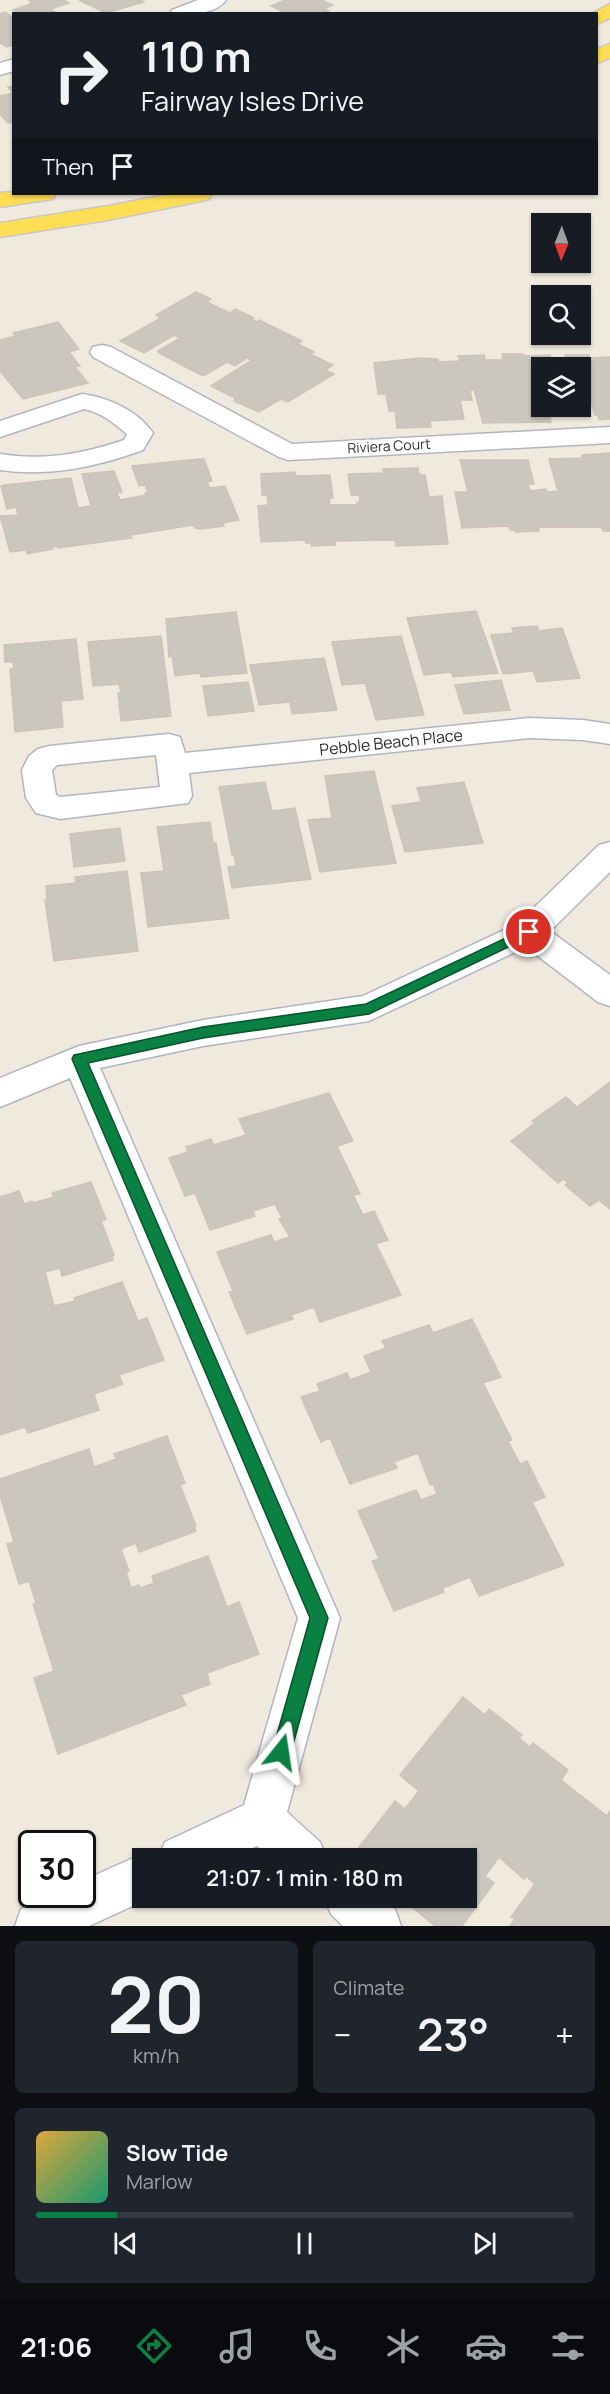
<!DOCTYPE html>
<html lang="en">
<head>
<meta charset="utf-8">
<style>
	:root { --surface:#171b24; --page:#20242c; --text:#f1f3f6; --muted:#9ea1a6; --line:#363941; --accent:#0b8043 }
	body { margin:0; font-family:Manrope,sans-serif; background:var(--page); color:var(--text); height:100vh; display:flex; flex-direction:column; font-size:22px; white-space:nowrap }
	* { box-sizing:border-box; margin:0 }
	p { font-size:20px; color:var(--muted) }
	.icon { flex:none; width:33px; height:33px; fill:none; stroke:currentColor; stroke-width:2; stroke-linecap:round; stroke-linejoin:round }
	.map { position:relative; height:1926px; overflow:hidden }
	.drawer { display:flex; flex-direction:column; gap:15px; padding:15px; background:#0d0f14; flex:1 }
	.drawer>* { flex:none }
	.banner { position:absolute; left:12px; top:12px; width:586px; height:183px; border-radius:0px; box-shadow:0 2px 4px #0004; background:#171b24; color:var(--text); overflow:hidden }
	.needle { width:39px; rotate:181deg }
	.fabs { position:absolute; left:531px; top:213px; display:grid; gap:12px }
	.fabs a { display:grid; place-items:center; width:60px; height:60px; border-radius:0px; background:var(--surface); box-shadow:0 2px 4px #0004; font-size:30px }
	.speed { position:absolute; left:18px; top:1830px; display:flex; gap:12px; font-size:30px; font-weight:700; text-align:center }
	.speed>* { display:grid; place-content:center; width:78px; height:78px; border-radius:50%; background:var(--surface); box-shadow:0 2px 4px #0004; line-height:1 }
	.speed .limit { border:3px solid #111; border-radius:9px; background:#fff; color:#111 }
	.pin { position:absolute; display:grid; place-items:center; width:51px; height:51px; color:#fff; margin:-26px; border:3px solid #fff; border-radius:50%; box-shadow:0 2px 6px #0007 }
	.me { position:absolute; width:66px; margin:-33px; rotate:15deg; stroke-linejoin:round; filter:drop-shadow(0 0 4px #0008) }
	.turn { display:flex; align-items:center; gap:21px; height:126px; padding:0 30px; font-size:27px }
	.turn .icon { width:78px; height:78px; stroke-width:2.5 }
	.turn b { display:block; font-size:42px; line-height:51px }
	.then { display:flex; align-items:center; height:57px; padding:0 30px; background:#0003; gap:12px; font-size:22px }
	.big { font-size:45px; font-weight:600; line-height:1.1 }
	.drawer .card { flex:1; display:flex; flex-direction:column; justify-content:center; gap:9px; min-width:0; padding:0 21px; border-radius:9px; background:var(--page) }
	.drawer .dial { align-items:center; gap:0 }
	.dial b { font-size:78px; line-height:1 }
	.song { display:flex; align-items:center; gap:18px }
	.cover { width:72px; height:72px; border-radius:9px; background:linear-gradient(135deg,hsl(40 70% 55%),hsl(160 70% 35%)) }
	.played { height:6px; border-radius:3px; background:linear-gradient(90deg,var(--accent) 15%,var(--line) 15%) }
	.keys { display:flex; justify-content:space-around; direction:ltr }
	.heat { display:flex; justify-content:space-between; align-items:center; font-size:33px; direction:ltr }
	.drawer .tiles { flex:1; display:grid; gap:15px; grid-template-columns:1fr 1fr }
	.card:last-child { grid-column:span 2 }
	.trip { position:absolute; left:132px; top:1848px; width:345px; height:60px; border-radius:0px; background:var(--surface); box-shadow:0 2px 4px #0004; font-weight:600; line-height:60px; text-align:center }
	.tab-bar { display:flex; height:96px; justify-content:space-around; align-items:center; background:#090b0e; color:var(--muted) }
	.tab-bar .icon { width:42px; height:42px }
	.tab-bar .current { color:var(--accent) }
	.tab-bar b { font-size:27px; color:var(--text) }
	.map>svg:first-child { display:block }
	.building { fill:#cbc6be; stroke:#ccc5b7; stroke-width:1.5 }
	.lines { fill:none; stroke-linecap:round; stroke-linejoin:round }
	.minor-casing { stroke:#b2b4c2; stroke-width:3 }
	.major-casing { stroke:#c8c8c8; stroke-width:3 }
	.minor { fill:#fff; fill-rule:evenodd }
	.major { fill:#ffdd54; fill-rule:evenodd }
	.route { fill:#0b8043; stroke:#07532c; stroke-width:1.5 }
	.labels { text-anchor:middle; stroke-width:5; stroke-linejoin:round; paint-order:stroke }
	.far-street-label { font-size:14px; fill:#2d2d2d; stroke:#fff }
	.street-label { font-size:16px; fill:#2d2d2d; stroke:#fff }
</style>
</head>
<body>
<div class="map">
<svg width="610" height="1926" viewBox="0 0 610 1926">
	<rect width="100%" height="100%" fill="#f0e9de"/>
	<!-- building -->
	<path class="building" d="M64 0 69 3 51 9 58 14H19L13 10 33 3 29 1 32 0Z
		M79 0H140L144 2 106 13Z
		M285 0H321L333 5 324 9 329 11 324 14H288L271 6Z
		M5 12 14 18V45L7 47 0 43V14Z
		M14 86V122L8 123 0 114V96L13 93 8 87Z
		M196 292 211 299 207 302 230 313 235 309 254 318 251 319 257 322 259 320 302 341 298 344 314 352 310 354 333 365 325 370 334 374 288 402 281 399 259 412 234 401 235 398 211 386 252 360 247 358 235 366 227 362 205 375H201L159 353 158 351 180 338 174 335 144 353 120 341 161 318 156 315Z
		M58 322 79 349 69 352 80 366 75 367 88 383 23 399 0 371V340L15 336 13 333Z
		M502 354H523L526 356 550 355 554 368H542V406H547L551 422 483 423 474 390H470L472 400H460L464 419 430 421 431 427 397 428 395 411H389L386 394H378L374 363 420 358 438 359V362L460 361 458 356 484 355 485 360H503Z
		M565 355H589V358L610 357V419L599 420 597 414 595 415 586 387 580 388V368H570Z
		M610 453V531H603L601 527H538L539 531 515 532V530H510L509 526 462 528 455 492H468L460 460H528L534 484H528L530 491 546 489 547 492 558 491 549 459 582 458V455Z
		M199 459H204L212 481 207 482 210 488 225 486 239 520 223 523 224 526 201 529 195 528 193 525 131 535 132 538 58 548 57 546 52 547 53 549 27 554 26 550 10 552 0 516 18 515 16 507 7 509 1 486 4 485 71 478 78 508 91 506 82 474 114 471 122 492 117 493 120 500 146 495 145 493 148 492 145 485 139 486 132 466Z
		M418 468 419 475H425L429 497 442 496 448 544 396 546 395 540 335 541V545L311 546 312 543H306L305 540 261 542 258 506 268 505 267 495H262L261 474 295 472 296 476 330 475 333 498H329L330 505H357V502H360L359 495H351L348 474 384 473 383 469Z
		M476 611 498 673 453 677 451 672 424 675 407 618Z
		M236 612 247 673 201 677 200 673 175 676 172 656 169 657 166 619Z
		M537 626 539 631 562 628 580 678 537 682 533 671 503 674 491 635 514 633 512 628Z
		M161 636 171 716 121 721 118 693H121L119 684 93 686 88 642Z
		M401 636 424 715 376 720 365 683 342 685 332 642Z
		M76 639 83 699 61 701 63 727 15 732 10 669H14L13 662H5L4 645Z
		M324 658 337 710 292 714 290 702 259 705 250 665Z
		M501 680 510 710 464 714 455 685Z
		M248 682 254 711 208 716 203 686Z
		M374 771 396 863 320 872 308 820 332 818 325 776Z
		M265 782 272 811 295 808 311 879 232 888 228 867 236 866 234 855H232L219 787Z
		M464 782 483 843 405 852 392 806 421 802 417 788Z
		M210 822 213 843H216L229 918 148 927 141 873 164 871 157 827Z
		M120 828 125 861 74 867 70 834Z
		M127 871 138 951 54 961 45 900H47L46 886 76 883 75 877Z
		M610 1082V1209L599 1200 590 1206 565 1185 568 1183 563 1179 558 1183 511 1141 535 1123 532 1121 566 1097 577 1107Z
		M329 1093 353 1141 337 1146 360 1194 353 1195 363 1215 374 1211 388 1240 376 1244 401 1295 320 1322 314 1307 291 1315 293 1319 247 1334 229 1292 233 1291 217 1252 271 1235 274 1242 290 1237 279 1219 282 1218 275 1204 253 1211 255 1216 210 1230 195 1193 185 1196 169 1158 188 1152 186 1147 211 1139 214 1145 246 1135 239 1119Z
		M91 1182 106 1219 101 1221 114 1255 112 1256 113 1260 62 1276 60 1268 45 1272 54 1306 75 1301 74 1298 122 1282 138 1321 147 1318 164 1360 119 1375 123 1384 94 1394 99 1410 28 1433 25 1427 0 1435V1197L19 1191 24 1204 32 1201 33 1203 54 1197 52 1193Z
		M472 1319 501 1377 483 1383 512 1440 508 1441 520 1464 527 1461 545 1497 532 1502 564 1565 479 1596 470 1577 443 1588 444 1592 394 1611 372 1561 379 1559 358 1511 416 1490 421 1500 437 1494 433 1484 430 1485 418 1453 394 1462 397 1468 350 1484 330 1438 321 1442 301 1397 320 1391 317 1384 347 1373 350 1380 371 1372 364 1356 386 1348 382 1341 429 1325 433 1333Z
		M167 1436 185 1483 180 1485 196 1526 194 1527 196 1531 139 1552 136 1543 121 1549 129 1571 126 1572 131 1588 139 1585 140 1588 154 1583 152 1576 208 1556 227 1607 239 1602 259 1654 207 1673 210 1684 181 1695 186 1705 58 1754 34 1678 54 1671 33 1604 36 1603 29 1581 19 1584 7 1544 14 1542 0 1495V1479L89 1449 94 1467 116 1459 114 1454Z
		M463 1697 485 1715 489 1709 522 1735 519 1738 530 1747 533 1743 568 1770 561 1780 607 1816 610 1811V1926H510L515 1919 511 1917 535 1884 526 1876 524 1879 499 1857 485 1876 494 1883 462 1926H435L401 1898H466V1858H355L352 1856 395 1801 405 1809 419 1791 400 1775Z"/>
	<g class="lines">
		<defs>
			<path id="minor" d="M198 0H226C215 16 186 14 170 14L172 10Z
				M14 59V71L0 75V63Z
				M102 345 111 347 292 444 610 427V443L288 460 279 457 93 357 90 352 93 347Z
				M82 394C109 398 137 410 153 433L143 450C96 467 50 477 0 470V454C43 461 83 454 124 440L127 434C114 423 100 412 84 409L0 437V421Z
				M529 718 583 720 610 724V744L583 740 529 738 189 773 192 796 188 803 60 819 36 813 26 798 22 770 29 756 38 749 49 746 169 734 180 737 185 753ZM156 755 160 787 60 797 56 795 52 770 57 765Z
				M610 842V872L550 931 610 975V1006L598 1002 526 947 369 1021 203 1046 100 1068 340 1618 287 1812 320 1842 327 1858H271L257 1846 230 1858H158L165 1842 244 1805 298 1618 70 1078 0 1107V1078L79 1046 203 1020 363 996 517 924 599 845Z
				M142 1854 153 1858H142V1898H150L89 1926H15L21 1909 53 1894H82V1881Z
				M324 1898H381L395 1909 401 1926H343L331 1914Z"/>
			<path id="major" d="M610 4V18L597 24V14H591Z
				M610 44V58L597 63V49Z
				M14 192V194H56L53 199 0 207V193Z
				M171 194H212L209 199 201 201 108 220 0 237V223L108 206Z"/>
		</defs>
		<!-- minor casing -->
		<use href="#minor" class="minor-casing"/>
		<!-- major casing -->
		<use href="#major" class="major-casing"/>
		<!-- minor -->
		<use href="#minor" class="minor"/>
		<!-- major -->
		<use href="#major" class="major"/>
	</g>
	<!-- route -->
	<path class="route" d="M529 927 535 932 533 935 369 1014 203 1038 88 1063 328 1618 291 1752 288 1759 281 1762 275 1759 272 1752 310 1618 72 1059 74 1055 79 1054 203 1027 366 1004Z"/>
	<g class="labels">
		<!-- far-street labels -->
		<g class="far-street-label">
			<text transform="translate(389 446) rotate(-3)" y="5">Riviera Court</text>
		</g>
		<!-- street labels -->
		<g class="street-label">
			<text transform="translate(391 742) rotate(-6)" y="6">Pebble Beach Place</text>
		</g>
	</g>
</svg>
<div class="fabs">
<a><svg class="needle" viewBox="-14 -14 28 28"><path d="M0-13l5 13h-10z" fill="#e53935"/><path d="M0 13l5-13h-10z" fill="#9ea1a6"/></svg></a>
<a><svg class="icon" aria-label="search" viewBox="0 0 24 24"><circle cx="10" cy="10" r="6"/><path d="M15 15l6 6"/></svg></a>
<a><svg class="icon" aria-label="layers" viewBox="0 0 24 24"><path d="M12 4l9 5-9 5-9-5zM3 14l9 5 9-5"/></svg></a>
</div>
<div class="speed"><div class="limit">30</div></div>
<div class="pin" style="left:529px;top:932px;background:#d93025"><svg class="icon" aria-label="arrive" viewBox="0 0 24 24"><path d="M6 21V4h12l-3 4 3 4H6"/></svg></div>
<svg class="me" style="left:281px;top:1752px" viewBox="-20 -20 40 40"><path d="M0-17L14 15 0 8-14 15z" fill="#0b8043" stroke="#fff" stroke-width="4"/></svg>
<div class="trip">21:07 · 1 min · 180 m</div>
<div class="banner">
<div class="turn"><svg class="icon" aria-label="right" viewBox="0 0 24 24"><path d="M7 20v-9h11M14 6l5 5-5 5"/></svg><div><b>110 m</b>Fairway Isles Drive</div></div>
<div class="then">Then<svg class="icon" aria-label="arrive" viewBox="0 0 24 24"><path d="M6 21V4h12l-3 4 3 4H6"/></svg></div>
</div>
</div>
<section class="drawer">
<div class="tiles">
<div class="card dial"><b>20</b><p>km/h</p></div>
<div class="card"><p>Climate</p>
<div class="heat"><a>−</a><b class="big">23°</b><a>+</a></div>
</div>
<div class="card">
<div class="song"><i class="cover"></i><div><b>Slow Tide</b><p>Marlow</p></div></div>
<div class="played"></div>
<div class="keys"><svg class="icon" aria-label="previous" viewBox="0 0 24 24"><path d="M18 5L8 12l10 7zM5 5v14"/></svg><svg class="icon" aria-label="pause" viewBox="0 0 24 24"><path d="M8 5v14M16 5v14"/></svg><svg class="icon" aria-label="next" viewBox="0 0 24 24"><path d="M6 5l10 7-10 7zM19 5v14"/></svg></div>
</div>
</div>
</section>
<nav class="tab-bar">
<b>21:06</b>
<svg class="icon current" aria-label="directions" viewBox="0 0 24 24"><path d="M12 3l9 9-9 9-9-9zM9 14v-3h6M13 9l2 2-2 2"/></svg>
<svg class="icon" aria-label="music" viewBox="0 0 24 24"><path d="M9 18V5l10-2v13"/><circle cx="6" cy="18" r="3"/><circle cx="16" cy="16" r="3"/></svg>
<svg class="icon" aria-label="phone" viewBox="0 0 24 24"><path d="M5 4h4l2 5-3 2q2 4 5 5l2-3 5 2v4C11 20 4 13 5 4z"/></svg>
<svg class="icon" aria-label="climate" viewBox="0 0 24 24"><path d="M12 3v18M4 7l16 10M4 17L20 7"/></svg>
<svg class="icon" aria-label="car" viewBox="0 0 24 24"><path d="M5 17H2v-5l4-1 3-4h7l3 4 3 1v5h-3M9 17h6M6 11h13"/><circle cx="7" cy="17" r="2"/><circle cx="17" cy="17" r="2"/></svg>
<svg class="icon" aria-label="filters" viewBox="0 0 24 24"><path d="M4 7h16M4 17h16"/><circle cx="9" cy="7" r="2"/><circle cx="15" cy="17" r="2"/></svg>
</nav>
</body>
</html>
